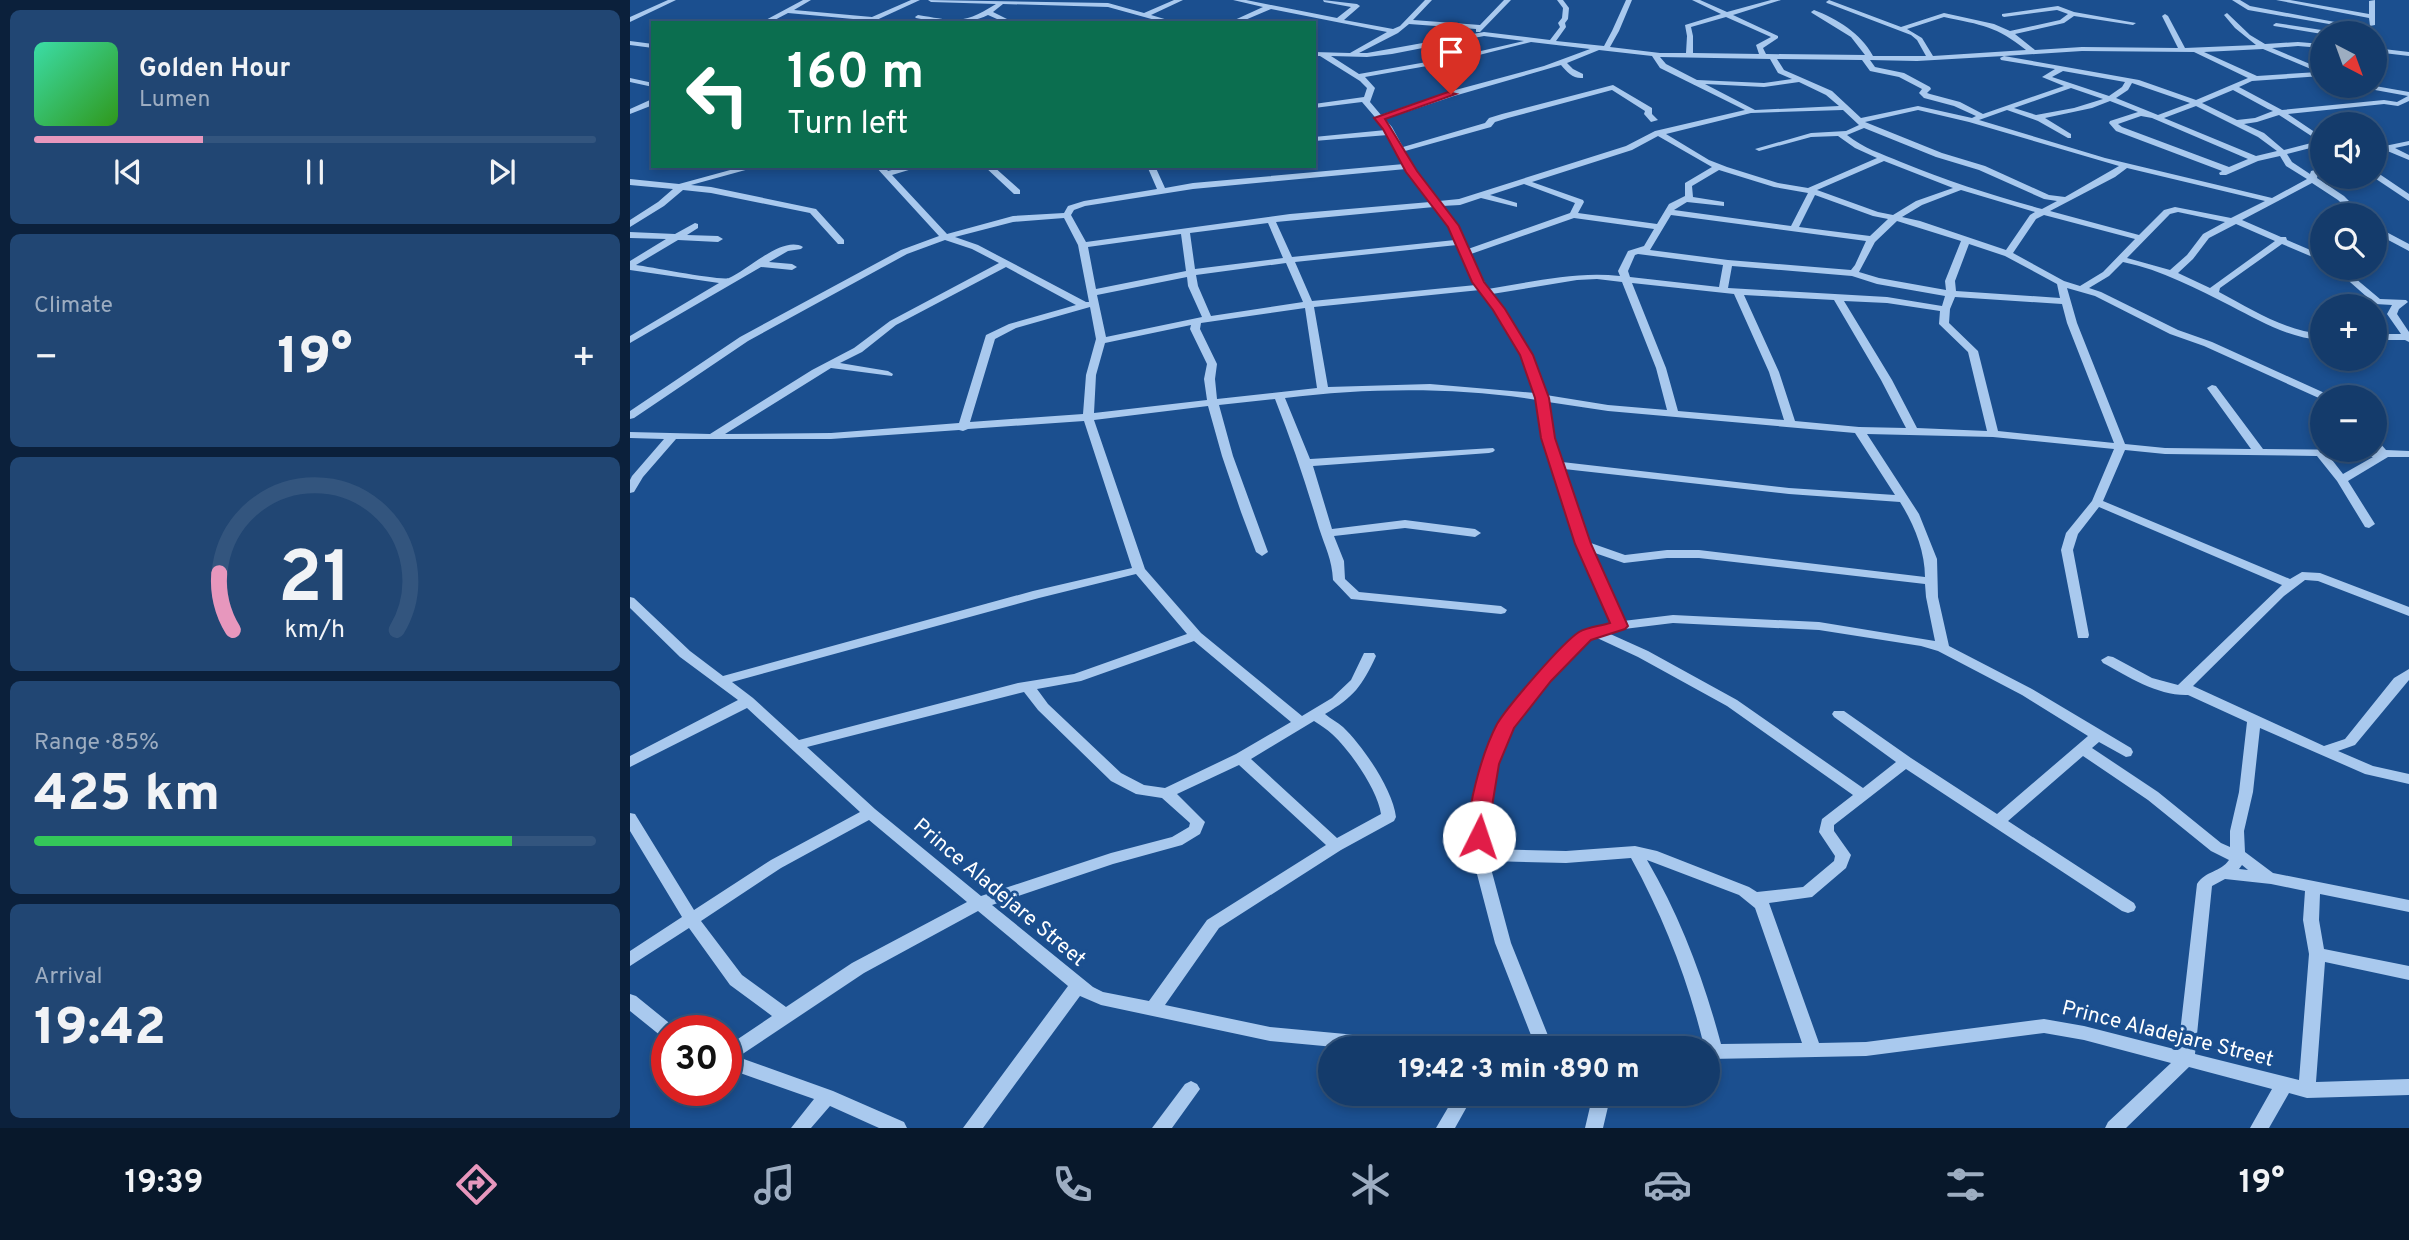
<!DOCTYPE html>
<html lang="en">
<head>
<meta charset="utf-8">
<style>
	:root { --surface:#143b6b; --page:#214673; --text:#f1f3f6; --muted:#9dadc1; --line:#33557e; --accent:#e797bd }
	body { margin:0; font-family:Overpass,sans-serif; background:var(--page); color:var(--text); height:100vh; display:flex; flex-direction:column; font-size:26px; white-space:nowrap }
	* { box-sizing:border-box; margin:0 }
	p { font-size:23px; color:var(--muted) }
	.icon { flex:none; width:38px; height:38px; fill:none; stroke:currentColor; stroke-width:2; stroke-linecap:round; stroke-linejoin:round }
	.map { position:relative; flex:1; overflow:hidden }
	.details { display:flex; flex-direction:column; gap:10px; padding:10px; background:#0b203b; width:630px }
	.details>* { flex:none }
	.guide { position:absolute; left:21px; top:21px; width:665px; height:147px; border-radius:0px; box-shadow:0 4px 10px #0003,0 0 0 2px var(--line); background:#0b6e4f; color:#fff; overflow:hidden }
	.needle { width:46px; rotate:139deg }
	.fabs { position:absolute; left:1680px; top:21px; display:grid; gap:14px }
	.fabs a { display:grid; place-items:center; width:77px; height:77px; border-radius:50%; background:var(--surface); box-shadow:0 4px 10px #0003,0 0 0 2px var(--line); font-size:35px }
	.speed { position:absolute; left:21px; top:1015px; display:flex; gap:14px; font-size:35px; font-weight:700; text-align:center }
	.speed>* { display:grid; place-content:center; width:91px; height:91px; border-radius:50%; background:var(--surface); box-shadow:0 4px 10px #0003,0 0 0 2px var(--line); line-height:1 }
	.speed .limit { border:10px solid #d22; background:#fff; color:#111 }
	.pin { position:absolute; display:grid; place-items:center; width:60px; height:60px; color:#fff; margin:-72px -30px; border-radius:50% 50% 50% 0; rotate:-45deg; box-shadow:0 0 7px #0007 }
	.pin .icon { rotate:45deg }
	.me { position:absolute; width:77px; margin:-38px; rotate:4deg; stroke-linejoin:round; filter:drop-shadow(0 0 5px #0008) }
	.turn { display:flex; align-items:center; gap:24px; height:147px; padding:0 21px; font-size:32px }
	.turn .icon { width:91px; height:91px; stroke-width:2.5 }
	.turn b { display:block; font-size:49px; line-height:60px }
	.big { font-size:52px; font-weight:800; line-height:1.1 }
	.details .card { flex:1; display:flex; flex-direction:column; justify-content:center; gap:10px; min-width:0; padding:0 24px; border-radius:10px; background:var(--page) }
	.details .dial { align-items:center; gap:0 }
	.dial svg { height:182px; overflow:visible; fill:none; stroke:var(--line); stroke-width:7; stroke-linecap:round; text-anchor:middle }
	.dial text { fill:var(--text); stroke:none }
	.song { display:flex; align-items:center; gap:21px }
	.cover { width:84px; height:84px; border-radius:10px; background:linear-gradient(135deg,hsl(160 70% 55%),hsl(110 70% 35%)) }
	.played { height:7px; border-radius:4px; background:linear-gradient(90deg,var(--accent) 30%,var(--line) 30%) }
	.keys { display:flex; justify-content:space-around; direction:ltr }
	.heat { display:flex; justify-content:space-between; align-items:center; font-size:38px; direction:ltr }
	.charge { height:10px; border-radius:5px; background:linear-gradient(90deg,#34c759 85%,var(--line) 0) }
	.trip { position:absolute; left:688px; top:1036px; width:402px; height:70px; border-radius:35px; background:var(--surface); box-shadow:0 4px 10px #0003,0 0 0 2px var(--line); font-weight:800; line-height:70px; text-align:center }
	.tab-bar { display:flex; height:112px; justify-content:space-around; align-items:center; background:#08182b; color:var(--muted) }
	.tab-bar .icon { width:49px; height:49px }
	.tab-bar .on { color:var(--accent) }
	.tab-bar b { font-size:32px; color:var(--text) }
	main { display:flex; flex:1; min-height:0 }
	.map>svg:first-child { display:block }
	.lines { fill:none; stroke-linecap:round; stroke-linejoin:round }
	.minor { fill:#a9c9ee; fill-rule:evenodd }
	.route { fill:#e11d48; stroke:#92132f; stroke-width:2 }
	.labels { text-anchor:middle; stroke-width:7; stroke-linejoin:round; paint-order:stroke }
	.near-street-label { font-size:21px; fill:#fff; stroke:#1b4f8f }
</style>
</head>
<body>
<main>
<section class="details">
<div class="card">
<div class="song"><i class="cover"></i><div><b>Golden Hour</b><p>Lumen</p></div></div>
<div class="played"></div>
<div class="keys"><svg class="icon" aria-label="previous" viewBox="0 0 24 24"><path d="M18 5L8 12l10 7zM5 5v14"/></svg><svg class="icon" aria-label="pause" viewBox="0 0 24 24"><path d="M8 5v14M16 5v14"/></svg><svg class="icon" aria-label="next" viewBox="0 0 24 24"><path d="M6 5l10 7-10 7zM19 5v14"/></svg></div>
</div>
<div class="card"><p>Climate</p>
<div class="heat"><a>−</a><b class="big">19°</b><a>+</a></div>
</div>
<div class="card dial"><svg viewBox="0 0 100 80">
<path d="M14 69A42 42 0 1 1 86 69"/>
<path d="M14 69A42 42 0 0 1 8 44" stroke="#e797bd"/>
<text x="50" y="56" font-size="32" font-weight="700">21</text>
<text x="50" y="72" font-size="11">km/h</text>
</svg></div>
<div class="card"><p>Range · 85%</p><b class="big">425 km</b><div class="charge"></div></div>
<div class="card"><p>Arrival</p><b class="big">19:42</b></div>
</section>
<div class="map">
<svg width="1779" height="1128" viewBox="0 0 1779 1128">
	<rect width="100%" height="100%" fill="#1b4f8f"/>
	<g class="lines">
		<!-- minor -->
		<path class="minor" d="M38 0H46L0 22V17Z
			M173 0H181L164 10 242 17 281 0H290L240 23H233L234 20 158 13 139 23H130Z
			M298 0 478 3 514 13 544 0H553L521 15 548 23H536L478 7 373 4 363 12 385 23H376L358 15C335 26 310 23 286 18L285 17 288 15C325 21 333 25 366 4L301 2Z
			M603 0H616L707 18 721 7 694 2 693 0 727 4 730 6 729 7 714 20 763 29 770 26 795 0H802L783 20 850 25 874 0H881L850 32H846V29L779 24 768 33 729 53H737L854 32 920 40 930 27 928 23 932 18 933 8 927 0H933L939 8 938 19 935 23 936 27 926 41 974 46 982 31 996 0H1002L989 31 980 47 1030 53H1056L1057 36 1055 25 1091 14 1062 0H1070L1097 12 1141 0H1151L1103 15 1148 36V38L1133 48 1136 54 1235 55 1221 37 1182 13 1181 12 1184 10C1207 19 1231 33 1243 56H1296L1287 40 1281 35 1197 3 1196 2 1199 0 1271 27 1314 13 1364 24 1380 31 1430 20 1438 14 1427 10 1374 17 1372 16V14L1428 6 1444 12 1506 23 1503 25 1444 16 1434 23 1385 34 1405 50 1452 47 1548 48 1532 16 1535 14 1538 16 1555 48 1626 45 1605 28 1594 15 1597 13 1620 35 1635 44 1668 42 1692 44V48L1668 46 1642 48 1692 69V76L1622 81 1609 87 1652 110 1754 100 1767 102 1778 96 1734 88 1730 86H1745L1779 92V101L1768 106 1754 104 1658 114 1692 137V145L1657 154 1662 162 1680 174 1681 171 1692 168V173L1688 174 1687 178 1714 196 1733 215H1724L1708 200 1682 183 1612 220 1651 237H1656L1657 240 1692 255V261L1652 244 1590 288 1589 292C1621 309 1655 331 1692 334V340C1659 338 1630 321 1601 306 1567 289 1532 270 1493 262L1479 276 1459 288 1471 292 1548 330 1582 342 1699 395 1700 397H1692L1691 399 1574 346 1540 334 1465 296 1437 288 1447 323 1495 444 1535 448 1621 449 1577 388 1582 385 1586 386 1633 449 1744 450 1745 441 1749 442 1756 450 1779 451V457H1758L1718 481 1745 524 1739 528 1735 527 1707 481 1687 456 1535 454 1495 450 1473 501 1660 579 1672 572 1690 573 1779 607V616L1688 581 1675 580 1654 596 1563 686 1694 746 1715 739 1764 678 1779 669V680L1725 745 1708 751 1743 766 1779 774V784L1735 774 1630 728 1623 792 1614 831 1615 852 1643 873 1779 900V912L1690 894 1689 920 1694 949 1779 966V980L1695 962 1686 1082 1779 1079V1095L1677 1098 1659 1093 1639 1128H1620L1642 1089 1559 1067 1496 1128H1475L1478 1122 1541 1063 1454 1040 1414 1033 1236 1056 1078 1059V1048H1071L1074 1046C1058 980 1034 918 1001 858L936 863 859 861 881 943 923 1048H906L865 943 842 855V819L853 764 870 723 910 673 950 633 981 623 947 544 913 438 907 400C824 387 738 388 655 398L680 459 863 448 865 450 863 452 859 453 683 466 702 529 775 520 845 529 851 533 845 537 775 528 704 536 714 561 715 579 729 592 871 606 877 610 875 613 871 614 721 599 703 580C702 559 695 547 689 528 676 484 662 442 645 399L589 405 603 456 638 552 632 556 626 552 611 512 592 456 578 406 464 420 515 569 571 633 672 716 702 698 721 680 734 653H744L746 656C732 686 724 697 695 714 701 719 707 722 713 727 733 746 763 790 766 817L764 821 711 850 589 928 535 1005 640 1027 791 1041 797 1043 799 1048H715L640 1041 471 1005 450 996 353 1128H333L438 986 348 911 234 973 108 1057 203 1091 274 1122 277 1128H249L200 1106 181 1128H161L184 1099 96 1068V1047L142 1016 100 985 59 928 0 966V951L52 917 0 831V813L5 814 64 910 141 860 230 812 117 708 0 767V756L108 700 50 657 0 608V597L4 598 60 651 93 676 403 591 502 568 454 421 338 429 333 431 329 430 201 439H46L13 477 4 492 0 493V480L2 476 34 439 0 438V432L80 434 182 370 224 348 260 321 369 263 342 249 315 240 277 254 118 341 4 418 0 419V411L110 337 271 250 309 236 245 166H254L258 171 277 166H292L262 175 317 234 383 216 434 213 438 206 454 201 527 189 517 166H525L535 188 563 183 774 164 758 135 684 141V137L756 130 732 102 684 108V104L734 97 737 88 730 81 690 56H684V52L720 53 757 32 641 9 608 23H598L633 7ZM1096 17 1141 37 1126 45 1129 54 1063 53V36L1061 27ZM1314 17C1352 25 1366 26 1396 50L1303 56 1292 38 1277 29ZM854 36 894 41 825 57 729 74 701 56 737 57 762 54ZM901 42 960 49 914 66 818 92 751 115 740 102 745 88 735 77 825 61ZM1633 49 1688 72 1627 76 1574 52ZM969 50 1022 56 1030 68 1115 110 1025 131 996 146 829 199 809 201 786 171 775 151 861 127 865 122 878 118 982 90 1015 111 1014 114 1021 122 1028 120 1022 114V108L983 85 872 114 859 118 855 123 773 147 762 127 755 119 824 96 931 65C937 72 943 79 953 78V74L943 69 937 63ZM1452 51 1564 52 1618 78 1566 100 1509 80 1374 56ZM1374 56 1370 58 1371 60 1425 69 1412 77 1434 86 1353 114 1330 102 1300 94 1297 93 1301 89 1300 87 1274 73 1245 67 1240 60 1287 61ZM1030 57 1140 59 1148 73 1162 79 1134 83 1067 80 1036 64ZM1147 59 1232 60 1240 71 1269 77 1292 89 1289 93 1294 98 1324 106 1346 116 1342 118 1288 106 1231 118 1202 91 1154 70ZM1433 71 1495 82 1492 87 1479 96 1422 77ZM1169 82 1196 95 1209 106 1125 110 1075 84 1134 87ZM1502 83 1560 103 1528 115 1486 98 1498 90ZM1441 88 1473 99 1444 108 1406 115 1384 108ZM1603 90 1638 109 1643 111 1625 118 1607 120 1572 103ZM1480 101 1508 112 1480 121 1479 123 1486 131 1592 171 1589 173 1590 175H1596L1628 161 1650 156 1656 166 1677 179 1642 198 1475 158 1349 120 1377 110 1408 121 1438 138H1441V134L1415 118 1462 108ZM1566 106 1628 137 1647 151 1626 156 1534 118ZM1213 110 1229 125 1216 131 1181 133 1125 149 1129 151 1181 137 1208 136 1225 148 1247 158 1178 188 1148 183 1097 167 1079 160 1036 134 1121 113ZM1288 110 1339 122 1489 166 1435 197 1419 195 1355 166 1312 153 1235 122ZM1649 115 1689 141 1654 150 1634 133 1614 124 1627 122ZM1511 116 1522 118 1618 159 1599 167 1492 127 1488 124ZM1234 128 1306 157 1349 170 1414 199 1427 201 1412 209C1364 196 1317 181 1271 162 1252 154 1233 148 1217 135ZM1028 136 1082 167 1055 183V196L1039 204 1027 224 948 213 954 202 953 200 902 182 1002 150ZM1254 161 1323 188 1286 201 1263 215 1248 212 1187 190ZM1497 168 1635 201 1601 218 1545 207 1534 210 1509 235 1420 211 1485 177ZM776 169 800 202 660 214 456 242 441 215 444 210 455 206 563 189ZM1089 170 1144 187 1178 193 1161 226 1044 210 1057 202 1094 206V202L1063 197 1062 186ZM894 184 945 203 940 213 838 249 827 226 812 206 830 205 851 198 887 207V203L860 195ZM1331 190 1405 212 1400 215 1376 250 1290 221 1272 217 1292 205ZM1185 195 1243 216 1258 219 1240 236 1169 227ZM804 207 819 226 825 240 662 257 646 222ZM1548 212 1595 222 1573 234 1557 255 1540 270 1497 258 1540 214ZM1041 215 1236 241 1225 265 1221 270 1098 260 1020 250ZM1414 215 1505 239 1473 272 1450 286 1434 281 1383 253 1406 219ZM434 218 448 245 459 302H456L348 245 325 237 383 222ZM944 218 1024 229 1014 246 998 251 988 271 990 276C946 271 902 282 858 289L841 254ZM1267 221 1331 241 1315 281 1316 290 1249 278 1229 272 1245 242ZM638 223 653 258 565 269 560 233ZM1606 224 1645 241 1580 288 1548 273 1563 259 1579 238ZM551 234 556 271 466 289 458 247ZM1339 244 1375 256 1427 284 1430 298 1326 291 1325 281ZM827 245 846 285 682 301 665 262ZM1008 254 1093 265 1089 287 1000 277 998 271 1005 255ZM656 263 673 302 581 316 568 286 566 275ZM1102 266 1222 276 1247 284 1315 296 1312 306 1257 297 1098 288ZM376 267 446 305 379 324 356 335 329 423 201 433 95 434 201 368 262 376 263 374 258 371 210 363 232 352 266 325ZM557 277 558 286 572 317 476 337 467 295ZM967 279 992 282 1026 368 1037 410 978 405 916 395 902 355 862 294 947 280ZM1002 283 1104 294 1139 372 1154 420 1048 411 1036 368ZM850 290 865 310 892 355 905 393 800 384 698 387 684 307ZM1114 295 1204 300 1251 380 1276 428 1229 427 1165 421 1149 372ZM1325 297 1432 304 1437 323 1484 443 1368 431 1348 351 1319 323 1320 309ZM1214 301 1257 303 1310 311 1309 324 1338 352 1357 431 1287 428 1262 380ZM460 307 466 339 456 375 453 414 340 422 365 339 386 328ZM675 308 687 388 587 399 585 379 587 364 570 329 571 323ZM561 325 560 329 577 364 574 379 577 400 464 413 466 375 475 343ZM918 402 978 411 1225 433 1265 495 1159 488 932 462 923 438ZM1237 434 1363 437 1484 449 1462 501 1436 533 1431 550 1448 638H1458L1459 635 1443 550 1448 534 1469 507 1652 585 1548 685 1522 678 1483 657 1478 656 1471 660 1473 663C1499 677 1528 696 1558 695L1617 722 1609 792 1600 831V847L1591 843 1528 792 1462 748 1469 742 1496 757 1501 756 1503 752 1501 748 1402 689 1319 646 1308 597 1307 559 1289 514ZM1699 456 1743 457 1713 474ZM934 469 1159 494 1270 502C1284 524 1295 551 1295 577L1069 550H1037L995 555 958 542ZM962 552 994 563 1037 558H1069L1295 584 1296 597 1305 641 1189 622 1043 615 993 621ZM506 574 557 634 444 674 388 683 169 740 123 698 102 682 409 598ZM1043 623 1189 630 1291 646 1308 651 1392 695 1458 736 1367 814 1281 758 1214 711H1204L1202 714 1204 717 1266 762 1233 788 1107 700 1018 651 978 633 986 630ZM965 637 1008 657 1097 706 1223 795 1192 819 1189 832 1205 856 1204 861 1173 887 1127 892 1119 887 1027 851 1005 846 936 851 857 849 856 819 867 764 881 728 920 679 960 639ZM564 641 661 722 606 754 535 788 514 785 491 773 418 704 407 689 451 681ZM394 692 408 710 481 781 506 794 532 798 560 823 559 827 542 837 481 853 351 896 245 809 177 747ZM684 721C690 725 697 729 702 734 720 750 748 791 751 814L707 838 621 759ZM1453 756 1518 800 1581 851 1599 860C1591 872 1575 871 1567 884L1548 1050 1454 1026 1414 1019 1236 1042 1189 1043 1139 903 1182 897 1216 868 1221 855 1204 831V825L1276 769 1492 911 1498 913 1504 911 1506 907 1504 903 1378 821ZM609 765 696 845 577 920 519 1001 473 992 463 987 362 905 483 864 552 845 570 834 575 822 547 794ZM239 820 337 902 222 963 156 1007 112 975 71 921 151 868ZM1017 860 1109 895 1125 908 1172 1043 1091 1044C1074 980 1051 918 1017 860ZM1612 865 1618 870 1609 869ZM1595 879 1641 884 1675 891 1673 920 1679 954 1669 1080 1565 1054 1582 886Z
			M1602 0H1610L1620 6 1742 29 1739 31 1618 10Z
			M1646 0H1660L1739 14V1L1745 0V25L1740 26 1739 18Z
			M468 19 473 20 469 23H460Z
			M1646 23 1698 31 1701 33 1692 34 1644 26 1643 25Z
			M0 41 23 44V48L0 45Z
			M1745 48 1779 52V56L1745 52Z
			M0 78 23 83V87L0 82Z
			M20 100H23V105L0 114V109Z
			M1779 141V145L1765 148 1779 155V160L1755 150 1745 152V148Z
			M115 166H130L61 185 81 187 186 209 214 240V244H208L180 213 81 193 53 190 34 206 0 227V220L28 202 43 189 0 185V179L49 184Z
			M354 166H363L390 190V194H384Z
			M1745 171 1779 194V201L1743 177Z
			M65 223 68 224V228L57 235 88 236 93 239 88 242 48 240 6 265C21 267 91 281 99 278 118 270 153 235 173 247L171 249 158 251 139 262 162 264 167 267 162 270 131 267 0 343V336L89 283 0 270V261L36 239 0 238V232L45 234Z
			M1745 226 1779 244V251L1745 233Z
			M1704 268H1713L1750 299 1776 300 1778 302 1769 309 1767 314 1779 332V342L1775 340H1745V334H1771L1757 314 1762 305 1745 304Z
			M0 994 6 996 43 1026 45 1031H37V1038L31 1036 0 1011Z
			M561 1081 567 1084 570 1089 542 1128H522L555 1084Z
			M826 1094H844L825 1128H806Z
			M963 1094H981L973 1128H955Z"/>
	</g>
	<!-- route -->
	<path class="route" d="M818 92 826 94 755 119 787 171 829 226 854 282 875 309 903 355 919 398 925 438 961 544 998 626 995 629 961 640 921 681 884 728 869 764 856 843 849 845 843 843C830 820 855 747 867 724 878 706 932 643 949 632 957 627 971 626 980 623L945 544 911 438 905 398 890 355 863 310 842 282 818 227 776 172 753 129 744 118Z"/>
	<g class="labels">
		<!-- near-street labels -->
		<g class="near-street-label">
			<text transform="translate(370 892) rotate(40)" y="7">Prince Aladejare Street</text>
			<text transform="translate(1538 1033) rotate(14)" y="7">Prince Aladejare Street</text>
		</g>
	</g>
</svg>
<div class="fabs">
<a><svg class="needle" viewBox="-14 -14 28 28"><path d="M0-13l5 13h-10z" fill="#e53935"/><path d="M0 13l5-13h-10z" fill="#9dadc1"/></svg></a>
<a><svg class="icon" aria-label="sound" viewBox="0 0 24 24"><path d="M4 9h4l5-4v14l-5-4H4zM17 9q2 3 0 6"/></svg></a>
<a><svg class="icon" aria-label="search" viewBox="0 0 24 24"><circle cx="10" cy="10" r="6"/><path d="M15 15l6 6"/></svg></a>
<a>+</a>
<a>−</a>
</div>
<div class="speed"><div class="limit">30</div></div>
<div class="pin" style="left:821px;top:94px;background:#d93025"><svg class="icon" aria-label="arrive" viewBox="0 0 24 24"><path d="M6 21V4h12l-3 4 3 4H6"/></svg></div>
<svg class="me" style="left:849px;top:837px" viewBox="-20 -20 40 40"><circle r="19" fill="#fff"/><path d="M0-13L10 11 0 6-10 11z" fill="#e11d48"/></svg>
<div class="trip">19:42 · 3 min · 890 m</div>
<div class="guide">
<div class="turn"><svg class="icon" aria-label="left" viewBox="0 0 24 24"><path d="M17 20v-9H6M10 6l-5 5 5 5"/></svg><div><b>160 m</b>Turn left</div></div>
</div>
</div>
</main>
<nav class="tab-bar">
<b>19:39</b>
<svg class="icon on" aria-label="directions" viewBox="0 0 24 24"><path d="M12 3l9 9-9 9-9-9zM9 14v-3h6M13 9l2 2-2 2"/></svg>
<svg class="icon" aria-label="music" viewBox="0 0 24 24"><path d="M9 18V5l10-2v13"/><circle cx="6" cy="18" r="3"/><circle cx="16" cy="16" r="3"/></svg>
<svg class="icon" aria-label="phone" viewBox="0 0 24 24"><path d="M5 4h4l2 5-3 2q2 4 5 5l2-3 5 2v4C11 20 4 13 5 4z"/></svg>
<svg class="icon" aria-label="climate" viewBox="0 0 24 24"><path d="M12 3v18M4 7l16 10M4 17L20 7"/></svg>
<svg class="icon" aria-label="car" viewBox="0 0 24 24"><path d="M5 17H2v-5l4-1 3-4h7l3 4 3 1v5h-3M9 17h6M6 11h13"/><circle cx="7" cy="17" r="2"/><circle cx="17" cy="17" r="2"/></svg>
<svg class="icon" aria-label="filters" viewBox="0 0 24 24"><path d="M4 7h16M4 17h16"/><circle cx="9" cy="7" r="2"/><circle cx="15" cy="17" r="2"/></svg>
<b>19°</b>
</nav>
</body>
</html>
